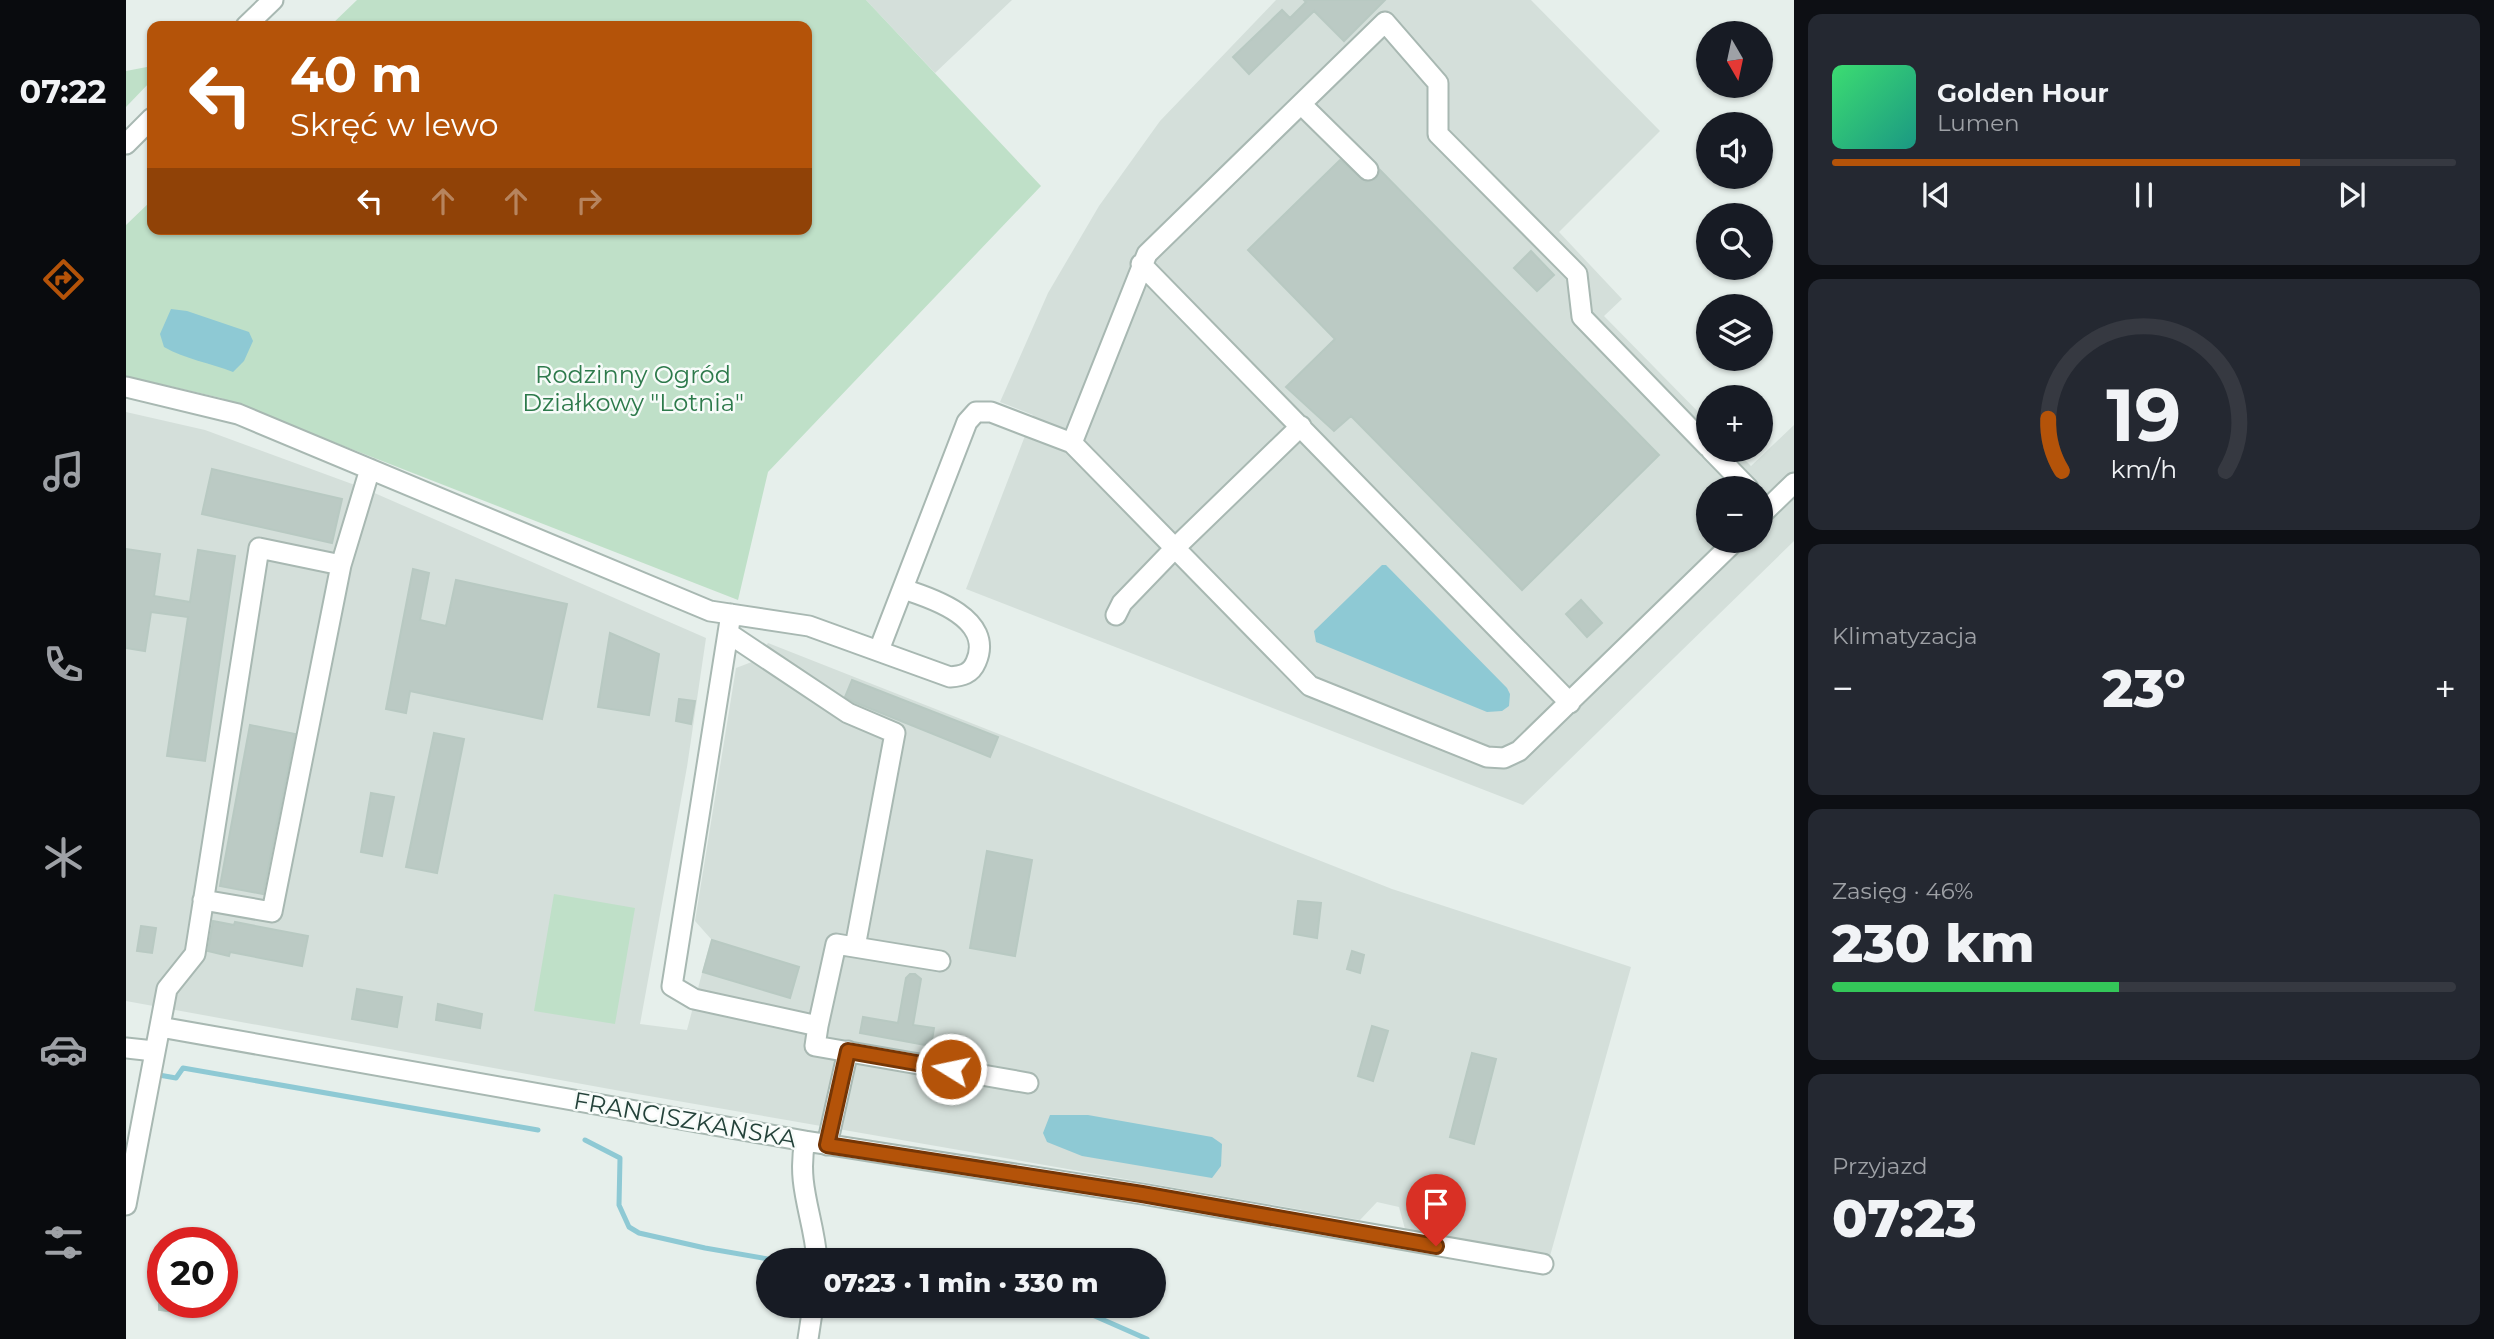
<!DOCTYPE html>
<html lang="pl">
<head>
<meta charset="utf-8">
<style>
	:root { --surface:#171b24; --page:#242831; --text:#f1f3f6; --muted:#9ea1a6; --line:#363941; --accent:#b45309 }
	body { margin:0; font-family:Montserrat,sans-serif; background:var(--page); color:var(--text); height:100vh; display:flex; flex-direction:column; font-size:26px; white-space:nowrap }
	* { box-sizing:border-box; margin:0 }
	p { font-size:23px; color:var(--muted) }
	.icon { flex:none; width:38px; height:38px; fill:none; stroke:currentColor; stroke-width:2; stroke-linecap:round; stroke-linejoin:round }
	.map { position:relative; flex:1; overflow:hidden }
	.panel { display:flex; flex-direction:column; gap:14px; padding:14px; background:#0d0f14; width:700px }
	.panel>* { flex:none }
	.guide { position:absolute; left:21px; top:21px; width:665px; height:214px; border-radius:14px; box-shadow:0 2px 5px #0004; background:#b45309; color:#fff; overflow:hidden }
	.needle { width:46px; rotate:171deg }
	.controls { position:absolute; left:1570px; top:21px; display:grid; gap:14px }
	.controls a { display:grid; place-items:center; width:77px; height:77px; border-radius:50%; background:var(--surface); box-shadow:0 2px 5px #0004; font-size:35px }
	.speed { position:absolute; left:21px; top:1227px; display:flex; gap:14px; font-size:35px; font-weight:700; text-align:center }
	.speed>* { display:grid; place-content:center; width:91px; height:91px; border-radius:50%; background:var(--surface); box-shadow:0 2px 5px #0004; line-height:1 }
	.speed .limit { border:10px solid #d22; background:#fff; color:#111 }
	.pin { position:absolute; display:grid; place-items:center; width:60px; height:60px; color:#fff; margin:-72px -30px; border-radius:50% 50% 50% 0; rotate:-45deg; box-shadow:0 0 7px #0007 }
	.pin .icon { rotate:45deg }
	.me { position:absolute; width:77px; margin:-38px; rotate:280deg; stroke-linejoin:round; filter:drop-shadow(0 0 5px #0008) }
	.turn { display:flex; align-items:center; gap:24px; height:147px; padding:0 28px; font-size:32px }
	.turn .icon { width:91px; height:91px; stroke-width:2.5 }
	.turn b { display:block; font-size:49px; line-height:60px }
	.lanes { display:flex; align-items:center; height:66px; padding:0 28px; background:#0003; justify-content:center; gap:35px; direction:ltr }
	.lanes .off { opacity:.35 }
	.big { font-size:52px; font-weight:800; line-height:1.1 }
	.panel .widget { flex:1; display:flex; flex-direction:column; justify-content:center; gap:10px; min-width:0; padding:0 24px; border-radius:14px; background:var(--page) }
	.panel .dial { align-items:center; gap:0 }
	.dial svg { height:182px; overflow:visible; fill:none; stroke:var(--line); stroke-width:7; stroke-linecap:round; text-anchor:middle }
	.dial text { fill:var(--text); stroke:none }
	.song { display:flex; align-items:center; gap:21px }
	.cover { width:84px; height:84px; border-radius:10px; background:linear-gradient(135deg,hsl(140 70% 55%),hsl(170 70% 35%)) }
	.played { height:7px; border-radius:4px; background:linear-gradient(90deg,var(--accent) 75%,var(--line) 75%) }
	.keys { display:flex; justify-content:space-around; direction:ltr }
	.heat { display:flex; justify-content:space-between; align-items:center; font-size:38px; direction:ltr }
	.charge { height:10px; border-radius:5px; background:linear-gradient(90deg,#34c759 46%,var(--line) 0) }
	.trip { position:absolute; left:630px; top:1248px; width:410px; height:70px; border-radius:35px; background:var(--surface); box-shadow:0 2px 5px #0004; font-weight:800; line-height:70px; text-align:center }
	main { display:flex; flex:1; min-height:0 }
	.dock { display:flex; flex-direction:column; width:126px; justify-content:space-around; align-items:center; background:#090b0e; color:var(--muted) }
	.dock .icon { width:49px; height:49px }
	.dock .selected { color:var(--accent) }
	.dock b { font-size:32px; color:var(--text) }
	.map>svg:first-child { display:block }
	.built { fill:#d4dfda; fill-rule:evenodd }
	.green { fill:#bfe0c8 }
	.water { fill:#8ec9d4 }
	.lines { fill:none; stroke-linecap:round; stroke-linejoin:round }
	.stream { stroke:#8ec9d4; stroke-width:5 }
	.building { fill:#bbcac4; stroke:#b8c9c2; stroke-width:2 }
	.minor-casing { stroke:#a8b8b2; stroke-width:23 }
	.minor { stroke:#fff; stroke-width:19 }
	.route-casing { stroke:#753606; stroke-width:18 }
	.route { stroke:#b45309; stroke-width:12 }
	.labels { text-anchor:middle; stroke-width:5; stroke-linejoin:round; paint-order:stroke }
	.park-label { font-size:24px; fill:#2d7a4b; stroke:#f7fbf9 }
	.street-label { font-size:24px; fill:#24423a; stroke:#f7fbf9 }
</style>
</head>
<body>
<main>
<nav class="dock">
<b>07:22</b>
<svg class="icon selected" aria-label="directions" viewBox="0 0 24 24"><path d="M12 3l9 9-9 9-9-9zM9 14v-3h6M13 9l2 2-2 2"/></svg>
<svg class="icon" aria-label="music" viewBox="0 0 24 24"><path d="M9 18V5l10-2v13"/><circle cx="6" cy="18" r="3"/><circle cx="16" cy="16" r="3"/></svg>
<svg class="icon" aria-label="phone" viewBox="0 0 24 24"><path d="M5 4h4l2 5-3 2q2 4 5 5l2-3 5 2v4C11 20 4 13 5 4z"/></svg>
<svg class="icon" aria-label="climate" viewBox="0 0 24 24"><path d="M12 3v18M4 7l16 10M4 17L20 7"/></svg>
<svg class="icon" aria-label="car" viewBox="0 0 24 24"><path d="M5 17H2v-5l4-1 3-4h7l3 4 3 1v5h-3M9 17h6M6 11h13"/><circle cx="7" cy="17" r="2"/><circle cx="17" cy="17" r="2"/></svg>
<svg class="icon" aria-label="filters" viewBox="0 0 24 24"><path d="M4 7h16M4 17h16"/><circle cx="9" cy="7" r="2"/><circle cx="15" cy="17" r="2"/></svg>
</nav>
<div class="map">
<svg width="1668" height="1339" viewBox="0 0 1668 1339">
	<rect width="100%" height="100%" fill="#e6efeb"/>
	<!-- built -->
	<path class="built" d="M740 0H886L809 73Z
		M1150 0H1405L1534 131 1433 232 1496 299 1478 316 1582 422V450H1609L1625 466 1668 425V541L1397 805 840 589 907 415 874 402 922 293 973 206 1034 121ZM1582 488H1634V541H1582Z
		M0 412 79 430 237 488 580 638 561 767 514 1024 561 1030 585 939 569 921 610 668 631 660 642 643 1266 889 1505 967 1424 1256 1279 1229 1273 1207 1251 1202 1234 1220 500 1092 0 1001Z"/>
	<!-- green -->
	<path class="green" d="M231 0H740L915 186 642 472 612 600 95 398 0 376V225L26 200V229H681V26H204Z
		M26 66V80L0 107V71Z
		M428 894 509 908 489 1024 408 1011Z"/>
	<!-- water -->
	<path class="water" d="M45 309 61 311 123 332 127 341 118 361 107 372C84 363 59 359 38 347L34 334Z
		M1256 565H1260L1381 688 1384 694 1383 706 1376 711 1361 712 1190 642 1188 631Z
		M924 1115H962L1086 1137 1096 1144 1095 1166 1086 1178 956 1156 921 1142 917 1133Z"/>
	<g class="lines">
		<!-- stream -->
		<path class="stream" d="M33 1075 50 1078 57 1068 412 1130
			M459 1140 494 1158 493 1205 503 1227 513 1233 579 1248 648 1260
			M946 1306 1021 1339"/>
	</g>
	<!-- building -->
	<path class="building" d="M1178 0H1259L1218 41 1188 11 1123 74 1107 57 1156 10 1164 18 1180 2Z
		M1214 160 1240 182 1250 179 1254 170 1533 455 1396 590 1225 416 1208 431 1160 387 1209 339 1122 250Z
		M1405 251 1428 275 1411 291 1388 268Z
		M86 469 216 499 206 543 76 514Z
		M0 549 34 554 28 596 64 602 72 550 109 556 79 761 41 756 62 617 25 612 19 651 0 648Z
		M287 569 303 573 294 620 320 626 330 580 441 604 416 719 284 691 280 713 260 709Z
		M1455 600 1476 623 1461 637 1440 614Z
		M484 633 533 654 523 715 472 707Z
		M726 680 872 737 864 757 728 702 719 697Z
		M553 699 569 701 565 724 550 721Z
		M124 725 169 734 137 894 94 886Z
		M308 733 338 739 311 873 280 867Z
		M245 793 268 797 256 856 235 852Z
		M861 851 906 860 889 956 844 948Z
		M1172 901 1195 903 1191 938 1168 934Z
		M87 921 108 925 109 922 182 936 176 966 104 952 103 956 82 951Z
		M15 926 30 928 26 953 11 951Z
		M586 940 673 967 664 998 577 972Z
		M1226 951 1238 955 1234 973 1221 969Z
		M784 974H789L795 979 787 1025 808 1028 805 1046 734 1033 737 1017 772 1023 780 978Z
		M231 989 276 997 271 1027 226 1019Z
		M312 1004 356 1014 354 1028 310 1020Z
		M1246 1026 1262 1031 1247 1081 1232 1076Z
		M1346 1053 1370 1059 1348 1144 1324 1137Z
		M33 1302H72L70 1315 33 1310Z"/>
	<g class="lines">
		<defs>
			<path id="minor" d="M120 26 147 0
				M1175 104 1242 170
				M0 144 26 118
				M1015 264 1444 703
				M0 387 112 414 584 611 683 626 824 677C836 676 845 674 850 662 869 619 806 598 777 589
				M946 443 1021 254 1259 22 1312 83V134L1451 274 1456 317 1582 447
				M1585 450 1622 488
				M1634 516 1668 483
				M605 614 546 986 568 999 692 1026 689 1046 902 1083
				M990 615 996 603 1050 547 1175 426
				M602 633 722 713 769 733 729 947
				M753 650 841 422 850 412H865L946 443 1184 686 1361 757 1378 758 1393 751 1609 541
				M77 900 146 912 215 565 244 469
				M692 1026 710 944 814 961
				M34 1027 679 1141 1016 1194 1417 1264
				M0 1048 28 1051
				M679 1141C670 1186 688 1217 691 1260
				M701 1145 722 1051
				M0 1205 41 989 69 954 133 548 215 565
				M682 1339 687 1306"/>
		</defs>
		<!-- minor casing -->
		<use href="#minor" class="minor-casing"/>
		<!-- minor -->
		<use href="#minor" class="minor"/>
	</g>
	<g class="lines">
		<defs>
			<path id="route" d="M825 1069 722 1051 701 1145 1016 1194 1310 1246"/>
		</defs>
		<!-- route casing -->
		<use href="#route" class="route-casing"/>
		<!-- route -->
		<use href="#route" class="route"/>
	</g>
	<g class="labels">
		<!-- park labels -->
		<g class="park-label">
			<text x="507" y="383">Rodzinny Ogród<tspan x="507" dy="28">Działkowy "Lotnia"</tspan></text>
		</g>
		<!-- street labels -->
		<g class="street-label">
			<text transform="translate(559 1120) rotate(10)" y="8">FRANCISZKAŃSKA</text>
		</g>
	</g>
</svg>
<div class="controls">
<a><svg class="needle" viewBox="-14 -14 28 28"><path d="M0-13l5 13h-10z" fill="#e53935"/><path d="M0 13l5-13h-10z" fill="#9ea1a6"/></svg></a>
<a><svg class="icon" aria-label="sound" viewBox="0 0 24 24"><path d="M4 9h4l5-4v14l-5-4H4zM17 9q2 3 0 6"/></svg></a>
<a><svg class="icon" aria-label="search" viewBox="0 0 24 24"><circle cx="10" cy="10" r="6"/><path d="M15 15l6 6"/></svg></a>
<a><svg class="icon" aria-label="layers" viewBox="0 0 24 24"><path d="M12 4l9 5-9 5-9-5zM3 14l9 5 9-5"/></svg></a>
<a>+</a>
<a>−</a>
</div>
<div class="speed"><div class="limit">20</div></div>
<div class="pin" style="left:1310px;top:1246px;background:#d93025"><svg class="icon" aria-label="arrive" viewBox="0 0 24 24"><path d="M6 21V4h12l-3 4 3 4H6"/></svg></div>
<svg class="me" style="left:825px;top:1069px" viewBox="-20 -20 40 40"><circle r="17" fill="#b45309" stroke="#fff" stroke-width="3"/><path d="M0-11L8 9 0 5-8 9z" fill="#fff"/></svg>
<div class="trip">07:23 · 1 min · 330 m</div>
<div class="guide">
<div class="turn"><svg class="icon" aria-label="left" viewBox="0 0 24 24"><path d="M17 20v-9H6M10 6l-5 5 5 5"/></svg><div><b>40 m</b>Skręć w lewo</div></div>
<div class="lanes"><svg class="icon" aria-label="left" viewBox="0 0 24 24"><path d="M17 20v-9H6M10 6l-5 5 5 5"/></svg><svg class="icon off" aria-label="ahead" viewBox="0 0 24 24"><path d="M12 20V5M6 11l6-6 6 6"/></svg><svg class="icon off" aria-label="ahead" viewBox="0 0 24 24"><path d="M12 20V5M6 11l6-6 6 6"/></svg><svg class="icon off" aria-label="right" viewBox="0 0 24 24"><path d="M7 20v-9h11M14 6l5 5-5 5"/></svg></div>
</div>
</div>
<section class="panel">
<div class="widget">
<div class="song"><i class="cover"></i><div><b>Golden Hour</b><p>Lumen</p></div></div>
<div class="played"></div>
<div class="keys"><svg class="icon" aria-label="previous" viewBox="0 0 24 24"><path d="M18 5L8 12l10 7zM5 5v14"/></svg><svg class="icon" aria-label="pause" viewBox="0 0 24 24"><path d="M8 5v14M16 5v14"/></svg><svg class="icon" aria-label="next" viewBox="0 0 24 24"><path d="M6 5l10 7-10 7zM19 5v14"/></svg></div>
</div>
<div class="widget dial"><svg viewBox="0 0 100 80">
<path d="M14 69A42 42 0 1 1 86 69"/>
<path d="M14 69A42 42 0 0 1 8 46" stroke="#b45309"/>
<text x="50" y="56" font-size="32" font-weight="700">19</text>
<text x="50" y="72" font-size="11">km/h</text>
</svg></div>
<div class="widget"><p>Klimatyzacja</p>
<div class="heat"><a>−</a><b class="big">23°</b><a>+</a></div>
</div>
<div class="widget"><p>Zasięg · 46%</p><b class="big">230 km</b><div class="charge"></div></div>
<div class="widget"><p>Przyjazd</p><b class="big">07:23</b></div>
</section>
</main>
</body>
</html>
